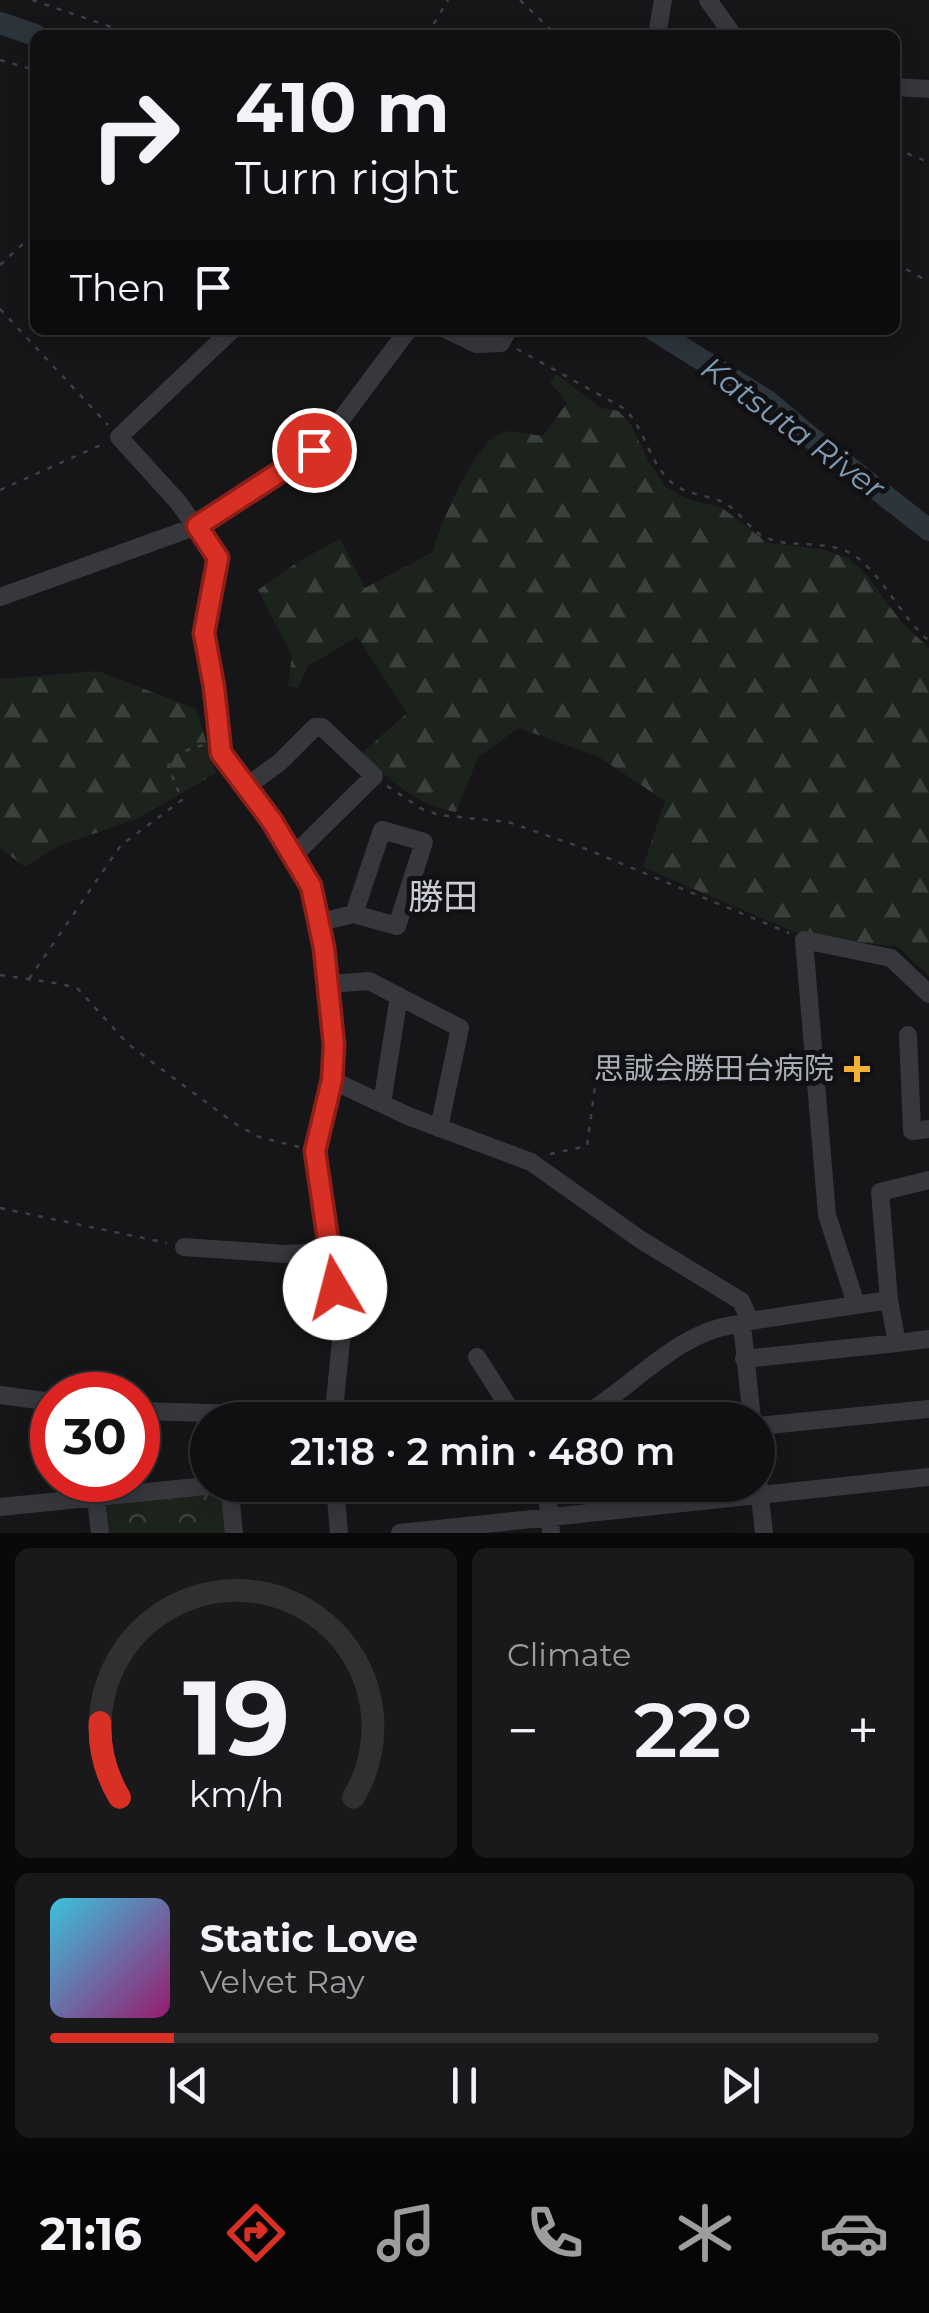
<!DOCTYPE html>
<html lang="en">
<head>
<meta charset="utf-8">
<style>
	:root { --surface:#101012; --page:#19191b; --text:#f1f3f6; --muted:#9c9d9f; --line:#303032; --accent:#d93025 }
	body { margin:0; font-family:Montserrat,"Noto Sans JP",sans-serif; background:var(--page); color:var(--text); height:100vh; display:flex; flex-direction:column; font-size:38px; white-space:nowrap }
	* { box-sizing:border-box; margin:0 }
	p { font-size:32px; color:var(--muted) }
	.icon { flex:none; width:55px; height:55px; fill:none; stroke:currentColor; stroke-width:2; stroke-linecap:round; stroke-linejoin:round }
	.map { position:relative; height:1533px; overflow:hidden }
	.drawer { display:flex; flex-direction:column; gap:15px; padding:15px; background:#09090a; flex:1 }
	.drawer>* { flex:none }
	.guide { position:absolute; left:30px; top:30px; width:870px; height:305px; border-radius:15px; box-shadow:0 5px 25px #0003,0 0 0 2px var(--line); background:#101012; color:var(--text); overflow:hidden }
	.speed { position:absolute; left:30px; top:1372px; display:flex; gap:20px; font-size:50px; font-weight:700; text-align:center }
	.speed>* { display:grid; place-content:center; width:130px; height:130px; border-radius:50%; background:var(--surface); box-shadow:0 5px 25px #0003,0 0 0 2px var(--line); line-height:1 }
	.speed .limit { border:15px solid #d22; background:#fff; color:#111 }
	.pin { position:absolute; display:grid; place-items:center; width:85px; height:85px; color:#fff; margin:-42px; border:5px solid #fff; border-radius:50%; box-shadow:0 2px 10px #0007 }
	.me { position:absolute; width:110px; margin:-55px; rotate:352deg; stroke-linejoin:round; filter:drop-shadow(0 0 8px #0008) }
	.turn { display:flex; align-items:center; gap:35px; height:210px; padding:0 40px; font-size:45px }
	.turn .icon { width:130px; height:130px; stroke-width:2.5 }
	.turn b { display:block; font-size:70px; line-height:85px }
	.then { display:flex; align-items:center; height:95px; padding:0 40px; background:#0003; gap:20px; font-size:38px }
	.big { font-size:75px; font-weight:600; line-height:1.1 }
	.drawer .card { flex:1; display:flex; flex-direction:column; justify-content:center; gap:15px; min-width:0; padding:0 35px; border-radius:15px; background:var(--page) }
	.drawer .dial { align-items:center; gap:0 }
	.dial svg { height:260px; overflow:visible; fill:none; stroke:var(--line); stroke-width:7; stroke-linecap:round; text-anchor:middle }
	.dial text { fill:var(--text); stroke:none }
	.song { display:flex; align-items:center; gap:30px }
	.cover { width:120px; height:120px; border-radius:15px; background:linear-gradient(135deg,hsl(190 70% 55%),hsl(320 70% 35%)) }
	.played { height:10px; border-radius:5px; background:linear-gradient(90deg,var(--accent) 15%,var(--line) 15%) }
	.keys { display:flex; justify-content:space-around; direction:ltr }
	.heat { display:flex; justify-content:space-between; align-items:center; font-size:55px; direction:ltr }
	.drawer .tiles { flex:1; display:grid; gap:15px; grid-template-columns:1fr 1fr }
	.card:last-child { grid-column:span 2 }
	.trip { position:absolute; left:190px; top:1402px; width:585px; height:100px; border-radius:50px; background:var(--surface); box-shadow:0 5px 25px #0003,0 0 0 2px var(--line); font-weight:600; line-height:100px; text-align:center }
	.menu { display:flex; height:160px; justify-content:space-around; align-items:center; background:#060607; color:var(--muted) }
	.menu .icon { width:70px; height:70px }
	.menu .on { color:var(--accent) }
	.menu b { font-size:45px; color:var(--text) }
	.map>svg:first-child { display:block }
	.forest { fill:url(#forest-firs) }
	.park { fill:url(#park-crowns) }
	.lines { fill:none; stroke-linecap:round; stroke-linejoin:round }
	.river { stroke:#2c353c; stroke-width:22 }
	.path { stroke:#3d3f44; stroke-width:2.5; stroke-dasharray:5 8; stroke-linecap:butt }
	.minor { stroke:#37383d; stroke-width:18 }
	.route-casing { stroke:#8d1f18; stroke-width:25 }
	.route { stroke:#d93025; stroke-width:18 }
	.poi-dot { fill:#f2b134; stroke:#111113; stroke-width:4 }
	.labels { text-anchor:middle; stroke-width:10; stroke-linejoin:round; paint-order:stroke }
	.poi-label { font-size:30px; fill:#a8adb8; stroke:#111113; text-anchor:end }
	.water-label { font-size:32px; font-style:italic; fill:#7f9bb3; stroke:#111113 }
	.quarter-label { font-size:35px; fill:#c9ccd4; stroke:#111113 }
</style>
</head>
<body>
<div class="map">
<svg width="929" height="1533" viewBox="0 0 929 1533">
	<defs>
		<pattern id="forest-firs" width="22" height="20" patternUnits="userSpaceOnUse" patternTransform="scale(2.5)"><rect width="22" height="20" fill="#1c231d"/><path d="M5 1l3.5 6h-7zM16 11l3.5 6h-7z" fill="#3a403c"/></pattern>
		<pattern id="park-crowns" width="20" height="18" patternUnits="userSpaceOnUse" patternTransform="scale(2.5)"><rect width="20" height="18" fill="#1c231d"/><path d="M2 6a3 3 0 1 1 6 0M12 15a3 3 0 1 1 6 0" fill="none" stroke="#3a403c"/></pattern>
	</defs>
	<rect width="100%" height="100%" fill="#161618"/>
	<!-- forest -->
	<path class="forest" d="M556 374 601 408 618 411 630 423 649 462 666 487 688 499 722 508 768 543 822 549 849 559 864 572 903 624 929 648V976L898 947 799 934 643 867 665 801 599 757 519 728 478 757 456 812C417 806 390 779 361 754L407 713 357 637 308 666 298 688 288 686 292 656 258 590 299 561 340 539 365 588 433 552C438 527 477 437 504 432 515 430 532 435 543 436L567 403 550 382Z
		M98 671 196 709 216 773 137 819 58 846 25 867 0 848V679Z"/>
	<!-- park -->
	<path class="park" d="M225 1490 229 1533H105L101 1503Z"/>
	<g class="lines">
		<!-- river -->
		<path class="river" d="M0 23 35 35
			M654 330 769 402 810 437 929 530"/>
		<!-- path -->
		<path class="path" d="M32 0 135 35
			M520 0 556 35
			M427 35 448 0
			M0 60 35 70
			M895 149 929 162
			M895 263 929 282
			M0 265 35 233
			M0 309 108 425
			M517 349 625 409C645 430 649 461 670 481 683 494 703 494 720 501 737 507 746 526 761 535 785 550 824 538 852 554 879 570 902 618 929 641
			M0 490 103 444
			M387 786 422 809 439 815 508 822 586 849 789 933
			M0 975 62 984 78 989 128 1044 234 1123 259 1137 299 1147
			M29 979 121 845 182 800 168 766 179 753 203 745
			M550 1154 587 1146 601 1042
			M0 1208 167 1243"/>
		<!-- minor -->
		<path class="minor" d="M708 0 733 35
			M657 35 663 0
			M895 87 929 89
			M232 330 119 437 178 502 218 558 204 633 214 687 221 753 272 821 311 886 327 971 334 1045 332 1080 315 1151 341 1341 333 1420
			M447 330 476 344 501 343 508 330
			M0 597 197 526 287 470 314 450 337 425 408 330
			M246 787 280 762 315 727H322L374 776 293 856
			M320 922 354 914 397 926 424 842 382 830 354 914
			M329 984 369 981 460 1028 439 1128
			M908 1035 912 1131 929 1129
			M332 1080 408 1116 531 1162 641 1240 741 1301 750 1321 742 1324 752 1420
			M382 1103 399 996
			M184 1247 285 1254 330 1252
			M856 1304 827 1215 804 940 891 958 929 994
			M750 1321 889 1300
			M897 1343 929 1339
			M477 1357 517 1420
			M744 1359 897 1343 889 1300 880 1192 929 1180
			M0 1395 52 1402
			M138 1411 245 1414 267 1420
			M576 1420C631 1391 677 1328 742 1324
			M758 1426 929 1409
			M758 1479 764 1533
			M229 1485 234 1533
			M335 1485 339 1533
			M546 1485 551 1533
			M96 1499 100 1533
			M0 1507 216 1485
			M400 1533 929 1477"/>
	</g>
	<g class="lines">
		<defs>
			<path id="route" d="M314 450 197 526 218 558 204 633 214 687 221 753 272 821 311 886 324 948 334 1045 332 1080 315 1151 335 1288"/>
		</defs>
		<!-- route casing -->
		<use href="#route" class="route-casing"/>
		<!-- route -->
		<use href="#route" class="route"/>
	</g>
	<!-- markers -->
	<path class="poi-dot" d="M852 1054h10v10h10v10h-10v10h-10v-10h-10v-10h10z"/>
	<g class="labels">
		<!-- poi labels -->
		<g class="poi-label">
			<text x="834" y="1079">思誠会勝田台病院</text>
		</g>
		<!-- water labels -->
		<g class="water-label">
			<text transform="translate(793 428) rotate(36)" y="11">Katsuta River</text>
		</g>
		<!-- quarter labels -->
		<g class="quarter-label">
			<text x="443" y="909">勝田</text>
		</g>
	</g>
</svg>
<div class="speed"><div class="limit">30</div></div>
<div class="pin" style="left:314px;top:450px;background:#d93025"><svg class="icon" aria-label="arrive" viewBox="0 0 24 24"><path d="M6 21V4h12l-3 4 3 4H6"/></svg></div>
<svg class="me" style="left:335px;top:1288px" viewBox="-20 -20 40 40"><circle r="19" fill="#fff"/><path d="M0-13L10 11 0 6-10 11z" fill="#d93025"/></svg>
<div class="trip">21:18 · 2 min · 480 m</div>
<div class="guide">
<div class="turn"><svg class="icon" aria-label="right" viewBox="0 0 24 24"><path d="M7 20v-9h11M14 6l5 5-5 5"/></svg><div><b>410 m</b>Turn right</div></div>
<div class="then">Then<svg class="icon" aria-label="arrive" viewBox="0 0 24 24"><path d="M6 21V4h12l-3 4 3 4H6"/></svg></div>
</div>
</div>
<section class="drawer">
<div class="tiles">
<div class="card dial"><svg viewBox="0 0 100 80">
<path d="M14 69A42 42 0 1 1 86 69"/>
<path d="M14 69A42 42 0 0 1 8 46" stroke="#d93025"/>
<text x="50" y="56" font-size="32" font-weight="700">19</text>
<text x="50" y="72" font-size="11">km/h</text>
</svg></div>
<div class="card"><p>Climate</p>
<div class="heat"><a>−</a><b class="big">22°</b><a>+</a></div>
</div>
<div class="card">
<div class="song"><i class="cover"></i><div><b>Static Love</b><p>Velvet Ray</p></div></div>
<div class="played"></div>
<div class="keys"><svg class="icon" aria-label="previous" viewBox="0 0 24 24"><path d="M18 5L8 12l10 7zM5 5v14"/></svg><svg class="icon" aria-label="pause" viewBox="0 0 24 24"><path d="M8 5v14M16 5v14"/></svg><svg class="icon" aria-label="next" viewBox="0 0 24 24"><path d="M6 5l10 7-10 7zM19 5v14"/></svg></div>
</div>
</div>
</section>
<nav class="menu">
<b>21:16</b>
<svg class="icon on" aria-label="directions" viewBox="0 0 24 24"><path d="M12 3l9 9-9 9-9-9zM9 14v-3h6M13 9l2 2-2 2"/></svg>
<svg class="icon" aria-label="music" viewBox="0 0 24 24"><path d="M9 18V5l10-2v13"/><circle cx="6" cy="18" r="3"/><circle cx="16" cy="16" r="3"/></svg>
<svg class="icon" aria-label="phone" viewBox="0 0 24 24"><path d="M5 4h4l2 5-3 2q2 4 5 5l2-3 5 2v4C11 20 4 13 5 4z"/></svg>
<svg class="icon" aria-label="climate" viewBox="0 0 24 24"><path d="M12 3v18M4 7l16 10M4 17L20 7"/></svg>
<svg class="icon" aria-label="car" viewBox="0 0 24 24"><path d="M5 17H2v-5l4-1 3-4h7l3 4 3 1v5h-3M9 17h6M6 11h13"/><circle cx="7" cy="17" r="2"/><circle cx="17" cy="17" r="2"/></svg>
</nav>
</body>
</html>
